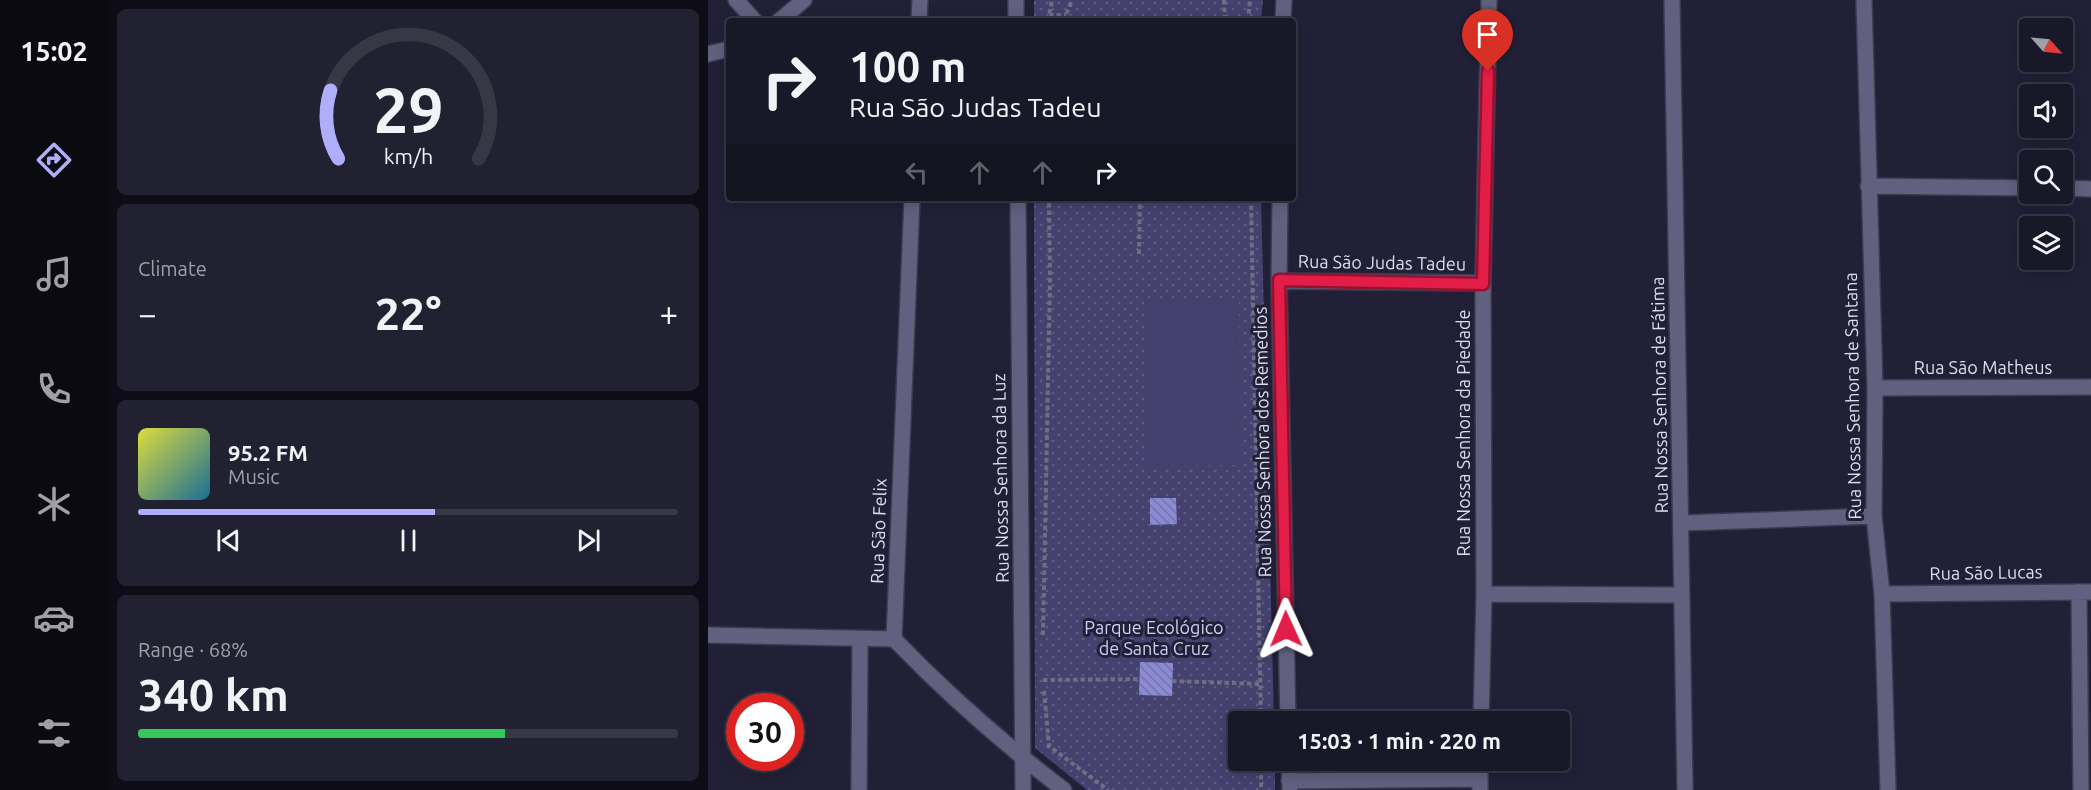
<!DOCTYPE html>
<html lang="en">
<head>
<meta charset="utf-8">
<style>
	:root { --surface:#191829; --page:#222131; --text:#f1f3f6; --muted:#9fa0a8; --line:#373746; --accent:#afaefa }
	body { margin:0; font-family:Ubuntu,sans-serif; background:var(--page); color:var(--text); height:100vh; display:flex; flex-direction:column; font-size:22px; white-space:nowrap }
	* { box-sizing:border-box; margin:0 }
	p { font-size:20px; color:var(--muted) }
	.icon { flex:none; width:33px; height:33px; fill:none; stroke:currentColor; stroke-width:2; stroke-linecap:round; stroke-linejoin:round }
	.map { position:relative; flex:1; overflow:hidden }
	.side { display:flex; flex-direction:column; gap:9px; padding:9px; background:#0e0d17; width:600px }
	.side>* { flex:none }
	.hud { position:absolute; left:18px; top:18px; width:570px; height:183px; border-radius:6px; box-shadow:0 3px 15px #0003,0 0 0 2px var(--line); background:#191829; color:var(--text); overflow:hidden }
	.needle { width:39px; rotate:117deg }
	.tools { position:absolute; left:1311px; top:18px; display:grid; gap:12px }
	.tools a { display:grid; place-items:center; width:54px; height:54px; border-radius:6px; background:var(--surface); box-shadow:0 3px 15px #0003,0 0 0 2px var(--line); font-size:30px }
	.speed { position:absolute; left:18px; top:693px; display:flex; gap:12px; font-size:30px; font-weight:700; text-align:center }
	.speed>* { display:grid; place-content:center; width:78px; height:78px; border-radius:50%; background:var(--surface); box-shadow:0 3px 15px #0003,0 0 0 2px var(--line); line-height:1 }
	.speed .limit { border:9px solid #d22; background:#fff; color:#111 }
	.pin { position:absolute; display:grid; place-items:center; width:51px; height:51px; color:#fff; margin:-62px -26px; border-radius:50% 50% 50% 0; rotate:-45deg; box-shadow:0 0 6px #0007 }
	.pin .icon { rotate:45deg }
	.me { position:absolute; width:66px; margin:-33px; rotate:359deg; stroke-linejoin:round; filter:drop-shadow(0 0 4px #0008) }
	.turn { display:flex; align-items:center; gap:21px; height:126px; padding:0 24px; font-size:27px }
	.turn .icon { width:78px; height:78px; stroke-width:2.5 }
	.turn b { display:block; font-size:42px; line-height:51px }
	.lanes { display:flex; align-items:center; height:57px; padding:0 24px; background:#0003; justify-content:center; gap:30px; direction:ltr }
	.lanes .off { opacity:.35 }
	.big { font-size:45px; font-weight:600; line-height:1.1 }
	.side .card { flex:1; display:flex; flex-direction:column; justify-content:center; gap:9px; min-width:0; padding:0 21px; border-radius:9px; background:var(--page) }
	.side .dial { align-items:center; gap:0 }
	.dial svg { height:156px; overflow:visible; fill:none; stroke:var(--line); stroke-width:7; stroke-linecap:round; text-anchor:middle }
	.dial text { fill:var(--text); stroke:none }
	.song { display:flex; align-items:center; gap:18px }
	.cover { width:72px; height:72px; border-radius:9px; background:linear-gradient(135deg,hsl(60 70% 55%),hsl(200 70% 35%)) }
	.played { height:6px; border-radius:3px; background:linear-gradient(90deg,var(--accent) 55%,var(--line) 55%) }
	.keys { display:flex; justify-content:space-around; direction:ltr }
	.heat { display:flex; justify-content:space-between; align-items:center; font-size:33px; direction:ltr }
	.charge { height:9px; border-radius:4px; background:linear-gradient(90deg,#34c759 68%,var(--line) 0) }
	.trip { position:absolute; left:520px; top:711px; width:342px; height:60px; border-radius:6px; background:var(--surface); box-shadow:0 3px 15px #0003,0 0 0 2px var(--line); font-weight:600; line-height:60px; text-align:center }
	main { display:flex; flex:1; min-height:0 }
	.menu { display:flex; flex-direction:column; width:108px; justify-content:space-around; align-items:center; background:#0a0a10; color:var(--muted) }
	.menu .icon { width:42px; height:42px }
	.menu .current { color:var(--accent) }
	.menu b { font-size:27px; color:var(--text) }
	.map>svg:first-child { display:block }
	.park { fill:url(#park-dots) }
	.pitch { fill:#44416f }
	.building { fill:url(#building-back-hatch) }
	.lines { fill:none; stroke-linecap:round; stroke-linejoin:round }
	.street-casing { stroke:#3b3a50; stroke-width:18 }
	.path { stroke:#6f6e82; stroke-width:4; stroke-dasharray:4.5 3; stroke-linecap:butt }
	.street { stroke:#61607f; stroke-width:15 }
	.route-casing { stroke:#92132f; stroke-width:15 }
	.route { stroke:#e11d48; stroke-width:10 }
	.labels { text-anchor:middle; stroke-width:6; stroke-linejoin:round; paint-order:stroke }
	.street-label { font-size:18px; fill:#dddded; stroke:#212037 }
	.park-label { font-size:18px; fill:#cdcef5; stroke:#212037 }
</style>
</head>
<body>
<main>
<nav class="menu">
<b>15:02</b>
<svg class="icon current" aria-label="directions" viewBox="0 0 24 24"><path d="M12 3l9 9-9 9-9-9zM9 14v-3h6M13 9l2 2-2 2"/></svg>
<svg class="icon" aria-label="music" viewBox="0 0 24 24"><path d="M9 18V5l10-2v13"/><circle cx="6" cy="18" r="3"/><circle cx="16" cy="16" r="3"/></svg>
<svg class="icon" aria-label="phone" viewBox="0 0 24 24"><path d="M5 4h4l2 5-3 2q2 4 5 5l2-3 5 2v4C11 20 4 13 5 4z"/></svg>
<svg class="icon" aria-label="climate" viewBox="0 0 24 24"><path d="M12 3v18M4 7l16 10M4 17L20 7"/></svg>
<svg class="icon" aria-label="car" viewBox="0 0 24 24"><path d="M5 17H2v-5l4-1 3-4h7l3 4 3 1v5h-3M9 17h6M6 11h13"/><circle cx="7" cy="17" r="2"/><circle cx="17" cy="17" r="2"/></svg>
<svg class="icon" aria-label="filters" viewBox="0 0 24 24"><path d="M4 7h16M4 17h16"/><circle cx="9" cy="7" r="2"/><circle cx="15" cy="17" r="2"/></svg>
</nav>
<section class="side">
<div class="card dial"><svg viewBox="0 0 100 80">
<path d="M14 69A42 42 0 1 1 86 69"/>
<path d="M14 69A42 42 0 0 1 10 34" stroke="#afaefa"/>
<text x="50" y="56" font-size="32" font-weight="700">29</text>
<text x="50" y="72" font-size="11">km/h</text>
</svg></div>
<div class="card"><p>Climate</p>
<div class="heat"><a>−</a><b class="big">22°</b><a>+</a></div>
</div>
<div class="card">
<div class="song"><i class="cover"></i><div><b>95.2 FM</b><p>Music</p></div></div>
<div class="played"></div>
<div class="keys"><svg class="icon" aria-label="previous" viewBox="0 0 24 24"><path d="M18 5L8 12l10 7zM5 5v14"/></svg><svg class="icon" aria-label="pause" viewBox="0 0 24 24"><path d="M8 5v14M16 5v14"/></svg><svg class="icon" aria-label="next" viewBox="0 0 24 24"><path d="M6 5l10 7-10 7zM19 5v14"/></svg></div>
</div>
<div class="card"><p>Range · 68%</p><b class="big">340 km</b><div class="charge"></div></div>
</section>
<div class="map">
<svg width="1383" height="790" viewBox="0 0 1383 790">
	<defs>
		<pattern id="park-dots" width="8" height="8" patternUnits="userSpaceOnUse" patternTransform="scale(1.5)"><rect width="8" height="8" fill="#44416f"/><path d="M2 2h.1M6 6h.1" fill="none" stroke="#5f5c84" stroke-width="1.8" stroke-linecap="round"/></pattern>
		<pattern id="building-back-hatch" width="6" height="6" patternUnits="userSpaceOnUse" patternTransform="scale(1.5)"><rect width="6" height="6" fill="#8c8ad2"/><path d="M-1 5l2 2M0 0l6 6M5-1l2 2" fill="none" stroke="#7674a8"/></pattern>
	</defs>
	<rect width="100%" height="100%" fill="#212037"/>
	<!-- park -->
	<path class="park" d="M326 0H555L553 21H326Z
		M326 198H553L566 721 531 722V760L567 761V790H379L327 748Z"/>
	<!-- pitch -->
	<path class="pitch" d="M531 299 533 465 439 466 436 301Z"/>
	<!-- building -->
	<path class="building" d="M442 498H468L469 524 442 525Z
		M432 662 465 663 464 696 431 695Z"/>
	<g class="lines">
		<defs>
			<path id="street" d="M28 0 47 21
				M308 0V21
				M964 0 977 790
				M1156 0 1167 388 1166 516 1174 594 1180 790
				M71 21 96 0
				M211 21 212 0
				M575 21 576 0
				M0 54 21 49
				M1160 186 1322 188
				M1354 188 1383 189
				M204 198 186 639C238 693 296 744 356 790
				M310 198 315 790
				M572 198 571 281 580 722
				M571 281 775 283
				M1167 388 1383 387
				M974 523 1166 516
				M1371 592 1373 790
				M776 594 973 595
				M1174 594 1383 592
				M0 635 186 639
				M773 722 776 594 775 283 781 0
				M581 760 582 790
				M772 760V790
				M581 781 772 779
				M151 790 152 640"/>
		</defs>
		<!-- street casing -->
		<use href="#street" class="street-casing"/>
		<!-- path -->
		<path class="path" d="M516 0 517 21
			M341 15H358
			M340 21 344 0
			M359 21 358 15 364 0
			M540 21 542 0
			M543 198 553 722
			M431 254 432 198
			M335 635 342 282 341 198
			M335 680 432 679
			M464 681 553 684
			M336 691 341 746 400 790
			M553 760V790"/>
		<!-- street -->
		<use href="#street" class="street"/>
	</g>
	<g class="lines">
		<defs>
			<path id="route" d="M578 629 571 280 775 284 780 71"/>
		</defs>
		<!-- route casing -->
		<use href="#route" class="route-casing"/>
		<!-- route -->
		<use href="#route" class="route"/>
	</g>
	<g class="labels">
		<!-- street labels -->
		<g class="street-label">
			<text transform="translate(674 263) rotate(1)" y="6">Rua São Judas Tadeu</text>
			<text x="1275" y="374">Rua São Matheus</text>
			<text transform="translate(952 395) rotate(-91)" y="6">Rua Nossa Senhora de Fátima</text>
			<text transform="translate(1145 396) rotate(-91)" y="6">Rua Nossa Senhora de Santana</text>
			<text transform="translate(756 433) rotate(-90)" y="6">Rua Nossa Senhora da Piedade</text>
			<text transform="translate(555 442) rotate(-91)" y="6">Rua Nossa Senhora dos Remedios</text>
			<text transform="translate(293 478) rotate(-91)" y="6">Rua Nossa Senhora da Luz</text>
			<text transform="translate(171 531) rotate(-88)" y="6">Rua São Felix</text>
			<text transform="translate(1278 573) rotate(-1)" y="6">Rua São Lucas</text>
		</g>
		<!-- park labels -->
		<g class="park-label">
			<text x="446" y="634">Parque Ecológico<tspan x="446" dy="21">de Santa Cruz</tspan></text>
		</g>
	</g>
</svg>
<div class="tools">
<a><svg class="needle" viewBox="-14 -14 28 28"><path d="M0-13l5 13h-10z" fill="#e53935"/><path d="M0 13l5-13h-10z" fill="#9fa0a8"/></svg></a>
<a><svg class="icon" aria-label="sound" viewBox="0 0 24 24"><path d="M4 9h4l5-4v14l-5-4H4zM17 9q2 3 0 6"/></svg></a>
<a><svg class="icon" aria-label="search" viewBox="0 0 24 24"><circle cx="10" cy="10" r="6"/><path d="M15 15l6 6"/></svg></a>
<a><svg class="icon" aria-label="layers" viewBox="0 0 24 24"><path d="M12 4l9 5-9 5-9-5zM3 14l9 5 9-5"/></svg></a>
</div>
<div class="speed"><div class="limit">30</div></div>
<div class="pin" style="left:780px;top:71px;background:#d93025"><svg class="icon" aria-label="arrive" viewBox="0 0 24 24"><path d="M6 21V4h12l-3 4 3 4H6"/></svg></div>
<svg class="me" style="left:578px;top:629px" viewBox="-20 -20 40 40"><path d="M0-17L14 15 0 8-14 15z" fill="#e11d48" stroke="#fff" stroke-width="4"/></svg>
<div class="trip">15:03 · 1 min · 220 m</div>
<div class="hud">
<div class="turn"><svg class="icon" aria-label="right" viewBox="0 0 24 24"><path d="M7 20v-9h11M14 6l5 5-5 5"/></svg><div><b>100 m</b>Rua São Judas Tadeu</div></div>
<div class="lanes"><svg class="icon off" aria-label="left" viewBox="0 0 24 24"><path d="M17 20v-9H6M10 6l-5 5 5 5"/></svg><svg class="icon off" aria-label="ahead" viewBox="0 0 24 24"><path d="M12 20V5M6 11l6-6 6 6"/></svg><svg class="icon off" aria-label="ahead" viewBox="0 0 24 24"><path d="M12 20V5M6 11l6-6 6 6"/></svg><svg class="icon" aria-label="right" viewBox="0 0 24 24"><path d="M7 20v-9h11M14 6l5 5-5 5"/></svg></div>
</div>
</div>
</main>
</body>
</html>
